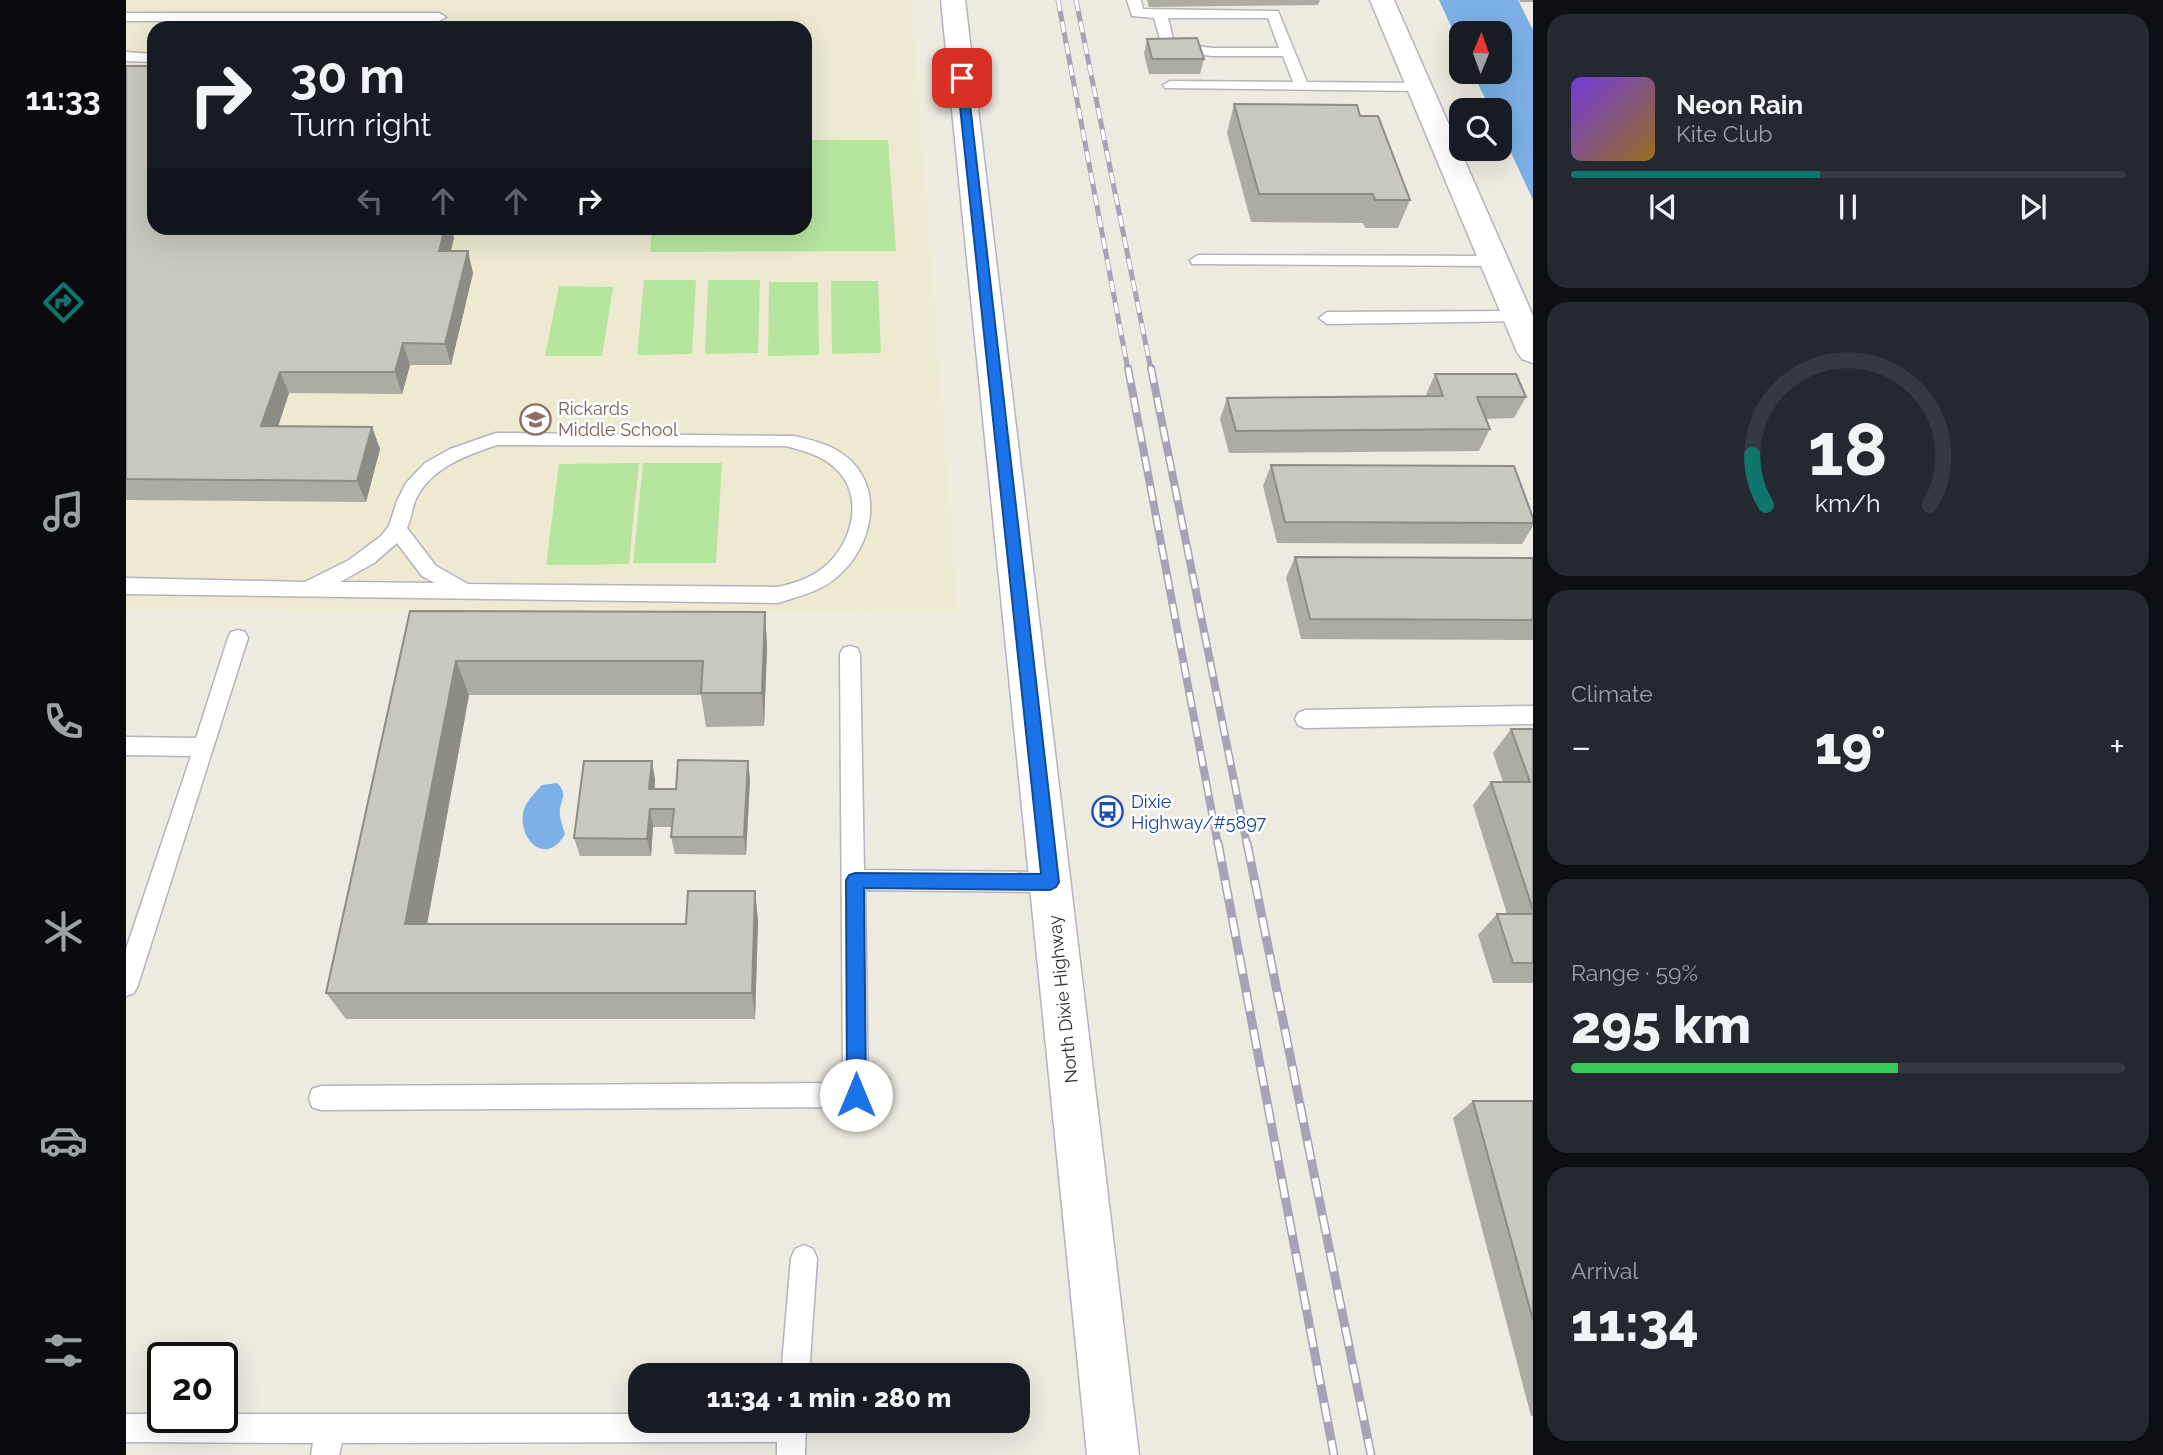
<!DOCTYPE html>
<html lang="en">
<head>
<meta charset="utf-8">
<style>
	:root { --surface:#171b24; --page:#242831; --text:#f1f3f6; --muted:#9ea1a6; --line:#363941; --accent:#0f766e }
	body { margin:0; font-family:Raleway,sans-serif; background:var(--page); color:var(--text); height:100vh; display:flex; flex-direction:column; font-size:26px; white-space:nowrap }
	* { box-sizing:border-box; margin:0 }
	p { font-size:23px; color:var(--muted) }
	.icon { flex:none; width:38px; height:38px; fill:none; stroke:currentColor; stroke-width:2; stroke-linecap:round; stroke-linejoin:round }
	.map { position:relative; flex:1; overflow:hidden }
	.sheet { display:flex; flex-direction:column; gap:14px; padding:14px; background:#0d0f14; width:630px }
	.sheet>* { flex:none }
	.guide { position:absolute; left:21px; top:21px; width:665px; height:214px; border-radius:21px; box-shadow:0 7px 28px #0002; background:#171b24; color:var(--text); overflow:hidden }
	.needle { width:46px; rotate:1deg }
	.tools { position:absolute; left:1323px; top:21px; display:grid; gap:14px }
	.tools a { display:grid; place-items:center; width:63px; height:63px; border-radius:14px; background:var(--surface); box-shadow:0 7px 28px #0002; font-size:35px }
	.speed { position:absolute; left:21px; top:1342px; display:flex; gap:14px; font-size:35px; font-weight:700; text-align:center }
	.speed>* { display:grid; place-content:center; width:91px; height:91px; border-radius:50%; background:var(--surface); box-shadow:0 7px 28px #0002; line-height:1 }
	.speed .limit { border:4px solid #111; border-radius:10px; background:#fff; color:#111 }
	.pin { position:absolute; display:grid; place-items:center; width:60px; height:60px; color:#fff; margin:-30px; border-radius:14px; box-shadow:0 4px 10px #0006 }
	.me { position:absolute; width:77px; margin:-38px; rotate:0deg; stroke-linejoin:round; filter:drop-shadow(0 0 5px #0008) }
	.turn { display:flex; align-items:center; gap:24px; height:147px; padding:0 28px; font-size:32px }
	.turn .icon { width:91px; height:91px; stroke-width:2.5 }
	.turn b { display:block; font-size:49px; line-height:60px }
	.lanes { display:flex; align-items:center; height:66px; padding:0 28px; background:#0003; justify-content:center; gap:35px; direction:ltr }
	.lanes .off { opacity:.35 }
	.big { font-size:52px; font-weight:800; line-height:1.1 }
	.sheet .card { flex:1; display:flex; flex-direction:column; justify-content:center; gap:10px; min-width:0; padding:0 24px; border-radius:21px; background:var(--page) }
	.sheet .dial { align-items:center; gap:0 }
	.dial svg { height:182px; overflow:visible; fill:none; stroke:var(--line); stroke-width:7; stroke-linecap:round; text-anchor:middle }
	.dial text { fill:var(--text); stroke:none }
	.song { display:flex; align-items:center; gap:21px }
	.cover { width:84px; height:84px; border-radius:10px; background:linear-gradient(135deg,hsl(260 70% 55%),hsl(40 70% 35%)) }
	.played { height:7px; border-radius:4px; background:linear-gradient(90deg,var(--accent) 45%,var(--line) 45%) }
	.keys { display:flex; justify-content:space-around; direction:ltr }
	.heat { display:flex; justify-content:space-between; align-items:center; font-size:38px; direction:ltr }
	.charge { height:10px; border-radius:5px; background:linear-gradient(90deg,#34c759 59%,var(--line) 0) }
	.trip { position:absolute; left:502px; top:1363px; width:402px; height:70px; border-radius:21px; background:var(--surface); box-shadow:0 7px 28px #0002; font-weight:800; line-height:70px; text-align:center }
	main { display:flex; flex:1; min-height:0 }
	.tab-bar { display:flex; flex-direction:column; width:126px; justify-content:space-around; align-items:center; background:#090b0e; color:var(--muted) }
	.tab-bar .icon { width:49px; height:49px }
	.tab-bar .current { color:var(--accent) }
	.tab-bar b { font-size:32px; color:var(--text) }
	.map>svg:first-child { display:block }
	.education { fill:#edead1; fill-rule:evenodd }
	.pitch { fill:#b6e59e }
	.water { fill:#7cb0e6 }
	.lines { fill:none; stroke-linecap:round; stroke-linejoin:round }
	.lane-casing { stroke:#b4b3be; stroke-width:3 }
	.street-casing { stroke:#b4b3be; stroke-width:3 }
	.secondary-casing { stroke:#b4b3be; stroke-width:3 }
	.lane { fill:#fff; fill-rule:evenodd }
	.street { fill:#fff; fill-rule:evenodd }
	.secondary { fill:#fff; fill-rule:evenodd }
	.rail-far2-casing { stroke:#a5a3b5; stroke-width:5 }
	.rail-far1-casing { stroke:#a5a3b5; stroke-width:8 }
	.rail-casing { stroke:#a5a3b5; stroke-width:9 }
	.rail-far2 { stroke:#fff; stroke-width:3.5; stroke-dasharray:11; stroke-linecap:butt }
	.rail-far1 { stroke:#fff; stroke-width:5; stroke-dasharray:15; stroke-linecap:butt }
	.rail { stroke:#fff; stroke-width:6; stroke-dasharray:19; stroke-linecap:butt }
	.wall { fill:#adaca3 }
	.shaded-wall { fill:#8d8c85 }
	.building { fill:#c9c8be; stroke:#8d8c85; stroke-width:2 }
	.route { fill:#1a73e8; stroke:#114b97; stroke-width:2 }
	.labels { text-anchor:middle; stroke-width:5; stroke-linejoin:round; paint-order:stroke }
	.education-label { font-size:18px; fill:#785e54; stroke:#fff; text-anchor:start }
	.transit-label { font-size:18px; fill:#164399; stroke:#fff; text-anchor:start }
	.street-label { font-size:18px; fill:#2c2c2c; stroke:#fff }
</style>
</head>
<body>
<main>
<nav class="tab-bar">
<b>11:33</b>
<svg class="icon current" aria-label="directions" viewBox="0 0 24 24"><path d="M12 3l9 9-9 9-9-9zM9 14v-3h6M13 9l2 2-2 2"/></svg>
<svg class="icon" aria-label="music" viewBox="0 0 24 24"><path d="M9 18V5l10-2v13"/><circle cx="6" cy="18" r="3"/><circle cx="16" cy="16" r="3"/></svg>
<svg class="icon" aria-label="phone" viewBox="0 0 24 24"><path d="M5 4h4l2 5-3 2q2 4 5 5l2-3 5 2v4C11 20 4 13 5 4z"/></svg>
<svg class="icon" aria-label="climate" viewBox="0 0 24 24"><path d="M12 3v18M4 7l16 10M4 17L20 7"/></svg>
<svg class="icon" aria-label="car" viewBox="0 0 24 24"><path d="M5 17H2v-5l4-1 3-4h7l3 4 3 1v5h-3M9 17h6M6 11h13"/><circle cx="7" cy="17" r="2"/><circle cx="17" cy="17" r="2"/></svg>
<svg class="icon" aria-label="filters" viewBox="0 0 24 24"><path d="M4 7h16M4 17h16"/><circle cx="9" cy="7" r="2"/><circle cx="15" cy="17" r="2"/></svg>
</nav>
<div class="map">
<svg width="1407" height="1455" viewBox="0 0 1407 1455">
	<rect width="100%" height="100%" fill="#edeae0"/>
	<!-- education -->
	<path class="education" d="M0 0H785L832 613 0 610ZM28 28H679V228H28Z"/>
	<!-- pitch -->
	<path class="pitch" d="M679 140H762L770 251 524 252 526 228H679Z
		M518 280H570L566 354 511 355Z
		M582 280H634L632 353 579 354Z
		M705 281H752L755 353 706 354Z
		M643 282H692L693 355 642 356Z
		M433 286 487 287 476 356H419Z
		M513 463 503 564 420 565 433 464Z
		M517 463H596L590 563H507Z"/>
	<!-- water -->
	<path class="water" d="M1313 0H1392L1407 30V200L1374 129V110H1365L1346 72H1374V33H1335V48Z
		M431 783C444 796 432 801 434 816 435 822 437 828 439 834 421 866 393 842 397 813 399 802 409 793 416 785Z"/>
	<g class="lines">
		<defs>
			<path id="lane" d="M1001 0H1015L1017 9 1152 11 1181 82 1293 83 1300 87 1293 91 1039 88 1037 85 1044 81 1167 82 1157 56H1086L1037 49 1028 18 1006 16ZM1042 18H1142L1153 48H1086L1048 43Z
				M0 13H313L320 17 313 21H0Z
				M0 52 28 54V62L0 61Z
				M1072 255 1368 256 1376 261 1368 266 1066 264 1064 260Z
				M1392 311 1398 313 1400 317 1398 321 1201 324 1193 318 1201 312Z
				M370 433 668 436C685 440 704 444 718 455 760 486 747 547 711 577 694 592 673 596 652 603L0 594V578L179 582 223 560 255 536 263 526 271 501 280 483 299 463 324 449ZM371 445 660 446C677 451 696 455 709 468 740 496 726 545 697 568 683 579 668 583 652 587L342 584 310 566 281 528C285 519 286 510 289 501 303 469 340 455 371 445ZM271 543 296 576 309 583 214 582 248 563Z
				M112 630 119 632 122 638 12 985 8 993 0 996V949L65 756 0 755V737L70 738 102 638 105 632Z
				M724 646 731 648 734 654 738 870 924 872 932 875 935 882 932 889 924 892 739 890 742 1095 739 1104 730 1107 195 1110 186 1107 183 1098 186 1089 195 1086 717 1083 714 654 717 648Z
				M1407 706V724L1179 728 1172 725 1169 719 1172 713 1179 710Z
				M678 1245 687 1249 691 1258 683 1376H655L665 1258 669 1249Z
				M0 1414H37V1418H96V1414H514V1421H680L679 1455H651V1442L216 1443 213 1455H185L187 1443 0 1442Z"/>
			<path id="street" d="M1244 0H1268L1407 316V363L1396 359 1391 352Z"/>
			<path id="secondary" d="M815 0H839L1013 1455H961Z"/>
		</defs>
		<!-- lane casing -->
		<use href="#lane" class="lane-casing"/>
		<!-- street casing -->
		<use href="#street" class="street-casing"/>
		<!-- secondary casing -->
		<use href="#secondary" class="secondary-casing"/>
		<!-- lane -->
		<use href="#lane" class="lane"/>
		<!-- street -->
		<use href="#street" class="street"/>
		<!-- secondary -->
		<use href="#secondary" class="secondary"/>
		<defs>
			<path id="rail-far2" d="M932 0 1002 370
				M950 0 1025 370"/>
			<path id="rail-far1" d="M1002 368 1092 845
				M1025 368 1121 845"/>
			<path id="rail" d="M1092 843 1208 1455
				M1121 843 1245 1455"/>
		</defs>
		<!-- rail-far2 casing -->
		<use href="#rail-far2" class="rail-far2-casing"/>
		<!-- rail-far1 casing -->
		<use href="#rail-far1" class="rail-far1-casing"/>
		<!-- rail casing -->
		<use href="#rail" class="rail-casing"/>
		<!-- rail-far2 -->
		<use href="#rail-far2" class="rail-far2"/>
		<!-- rail-far1 -->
		<use href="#rail-far1" class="rail-far1"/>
		<!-- rail -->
		<use href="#rail" class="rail"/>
	</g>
	<!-- wall -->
	<path class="wall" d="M1021 0H1194L1192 5 1023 7Z
		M1393 0H1407V2H1394Z
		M1021 39 1078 59 1074 74H1023L1018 54Z
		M0 66 28 228H325L328 238 325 251 347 273 325 365H284L276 394 163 393 152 426 246 427 254 449 240 502 0 500Z
		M1108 104 1234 116 1284 200 1272 228H1239L1237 223 1125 222 1101 133Z
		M1309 374 1400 397 1388 418 1360 419 1364 429 1353 451 1103 453 1094 419 1101 398 1299 397Z
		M1145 465 1407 518V526L1396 544 1151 543 1137 486Z
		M1169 557 1407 558V640L1175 639 1160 578Z
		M284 611 639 612 641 647 638 726 580 727 575 695H343L301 924H560L629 891 632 921 629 1019H220L200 993Z
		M1385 729H1407V983H1367L1352 935 1371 914H1381L1347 805 1365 782H1377L1367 753Z
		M529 779V789H550L624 779 620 855 549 854 545 837 546 827H527L525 856H454L448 838Z
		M1347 1101H1407V1416H1405L1327 1118Z"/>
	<!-- shaded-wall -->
	<path class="shaded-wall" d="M319 228H325L328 238 319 273 313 251Z
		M342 251 347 273 325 365 319 344Z
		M277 343 284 365 276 394 269 372Z
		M154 372 163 393 145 448 135 426Z
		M246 427 254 449 240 502 231 481Z
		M639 612 641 647 638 726 636 693Z
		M330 661 343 695 296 952 279 924Z
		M526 761 529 779 527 807 523 789Z
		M622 761 624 779 620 855 618 837Z
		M524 809 527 827 525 856 521 839Z
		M629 891 632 921 629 1019 626 993Z"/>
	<!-- building -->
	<path class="building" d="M1071 38 1078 59H1026L1021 39Z
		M0 66H28V228H319L313 251H342L319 344 277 343 269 372H154L135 426 246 427 231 481 0 479Z
		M1108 104 1231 105 1234 116H1252L1284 200H1249L1247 194H1133Z
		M1309 374H1390L1400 397H1351L1364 429 1110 431 1101 398 1317 396Z
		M1145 465 1388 466 1407 518V523L1159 522Z
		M1169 557 1407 558V620L1184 619Z
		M284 611 639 612 636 693H575L577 661H330L279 924H560L562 891H629L626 993H200Z
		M1385 729H1407V910L1365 782H1404Z
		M552 760 622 761 618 837H545L548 809H524L521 839 448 838 458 761H526L523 789H550Z
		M1371 914H1407V963H1387Z
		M1347 1101H1407V1320Z"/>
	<!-- route -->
	<path class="route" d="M836 74 841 78 933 882 930 887 924 890 738 888 740 1095 737 1101 730 1104 723 1101 721 1095 720 880 723 875 729 873 915 874 831 78Z"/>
	<!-- icons -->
	<defs>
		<symbol id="school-ring" viewBox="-11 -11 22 22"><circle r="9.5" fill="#fff" stroke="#8d6e63" stroke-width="1.5"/><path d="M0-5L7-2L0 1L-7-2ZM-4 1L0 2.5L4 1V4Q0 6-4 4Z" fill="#8d6e63"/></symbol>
		<symbol id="bus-ring" viewBox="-11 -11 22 22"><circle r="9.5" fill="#fff" stroke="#1a4fb4" stroke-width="1.5"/><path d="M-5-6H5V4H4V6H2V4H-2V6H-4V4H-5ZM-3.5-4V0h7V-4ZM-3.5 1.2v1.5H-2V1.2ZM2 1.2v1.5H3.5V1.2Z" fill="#1a4fb4"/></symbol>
	</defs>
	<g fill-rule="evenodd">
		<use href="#school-ring" x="392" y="402" width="35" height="35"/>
		<use href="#bus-ring" x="964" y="794" width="35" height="35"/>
	</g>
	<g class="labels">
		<!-- education labels -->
		<g class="education-label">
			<text x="432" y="415">Rickards<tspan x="432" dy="21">Middle School</tspan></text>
		</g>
		<!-- transit labels -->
		<g class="transit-label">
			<text x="1005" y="808">Dixie<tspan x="1005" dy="21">Highway/#5897</tspan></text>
		</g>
		<!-- street labels -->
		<g class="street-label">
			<text transform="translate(937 999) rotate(-96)" y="6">North Dixie Highway</text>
		</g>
	</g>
</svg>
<div class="tools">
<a><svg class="needle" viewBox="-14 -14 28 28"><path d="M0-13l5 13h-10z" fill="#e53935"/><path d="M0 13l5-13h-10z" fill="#9ea1a6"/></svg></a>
<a><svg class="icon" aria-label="search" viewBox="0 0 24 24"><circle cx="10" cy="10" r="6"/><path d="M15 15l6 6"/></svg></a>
</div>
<div class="speed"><div class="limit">20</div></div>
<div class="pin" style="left:836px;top:78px;background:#d93025"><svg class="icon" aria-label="arrive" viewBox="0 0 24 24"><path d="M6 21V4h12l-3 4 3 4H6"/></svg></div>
<svg class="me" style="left:730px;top:1095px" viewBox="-20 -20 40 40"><circle r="19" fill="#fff"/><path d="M0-13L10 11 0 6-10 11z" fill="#1a73e8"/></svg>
<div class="trip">11:34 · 1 min · 280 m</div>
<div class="guide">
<div class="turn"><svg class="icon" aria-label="right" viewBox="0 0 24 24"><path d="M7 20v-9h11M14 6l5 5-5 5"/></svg><div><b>30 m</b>Turn right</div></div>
<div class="lanes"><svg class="icon off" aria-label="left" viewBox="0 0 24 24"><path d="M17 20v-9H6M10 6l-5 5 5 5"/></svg><svg class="icon off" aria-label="ahead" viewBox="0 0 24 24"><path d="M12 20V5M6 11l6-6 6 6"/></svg><svg class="icon off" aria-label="ahead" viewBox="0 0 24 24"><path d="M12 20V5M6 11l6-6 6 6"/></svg><svg class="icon" aria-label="right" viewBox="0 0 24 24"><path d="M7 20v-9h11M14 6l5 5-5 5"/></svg></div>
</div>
</div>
<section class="sheet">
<div class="card">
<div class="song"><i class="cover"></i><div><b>Neon Rain</b><p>Kite Club</p></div></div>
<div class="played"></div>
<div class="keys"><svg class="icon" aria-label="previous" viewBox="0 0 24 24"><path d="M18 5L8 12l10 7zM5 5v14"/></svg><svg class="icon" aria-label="pause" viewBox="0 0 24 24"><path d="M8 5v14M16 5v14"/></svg><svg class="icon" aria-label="next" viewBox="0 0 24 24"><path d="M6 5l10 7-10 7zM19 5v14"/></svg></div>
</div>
<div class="card dial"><svg viewBox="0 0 100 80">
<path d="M14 69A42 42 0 1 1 86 69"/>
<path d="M14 69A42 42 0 0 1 8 47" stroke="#0f766e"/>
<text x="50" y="56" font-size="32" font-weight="700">18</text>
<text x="50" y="72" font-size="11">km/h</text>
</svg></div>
<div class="card"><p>Climate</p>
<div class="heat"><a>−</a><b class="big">19°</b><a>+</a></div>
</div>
<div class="card"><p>Range · 59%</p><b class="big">295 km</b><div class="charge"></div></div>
<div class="card"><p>Arrival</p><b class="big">11:34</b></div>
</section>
</main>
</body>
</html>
